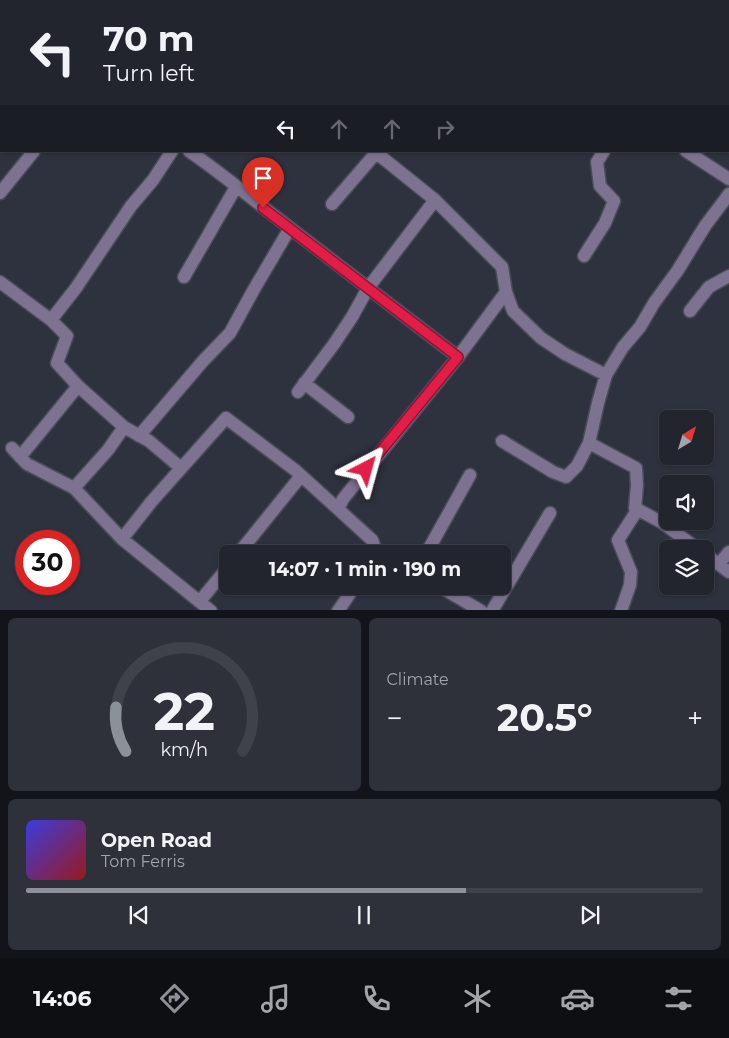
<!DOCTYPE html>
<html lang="en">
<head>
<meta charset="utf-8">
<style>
	:root { --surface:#22252e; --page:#2e313a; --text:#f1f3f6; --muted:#a2a5aa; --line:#3f424a; --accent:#8c9099 }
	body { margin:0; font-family:Montserrat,sans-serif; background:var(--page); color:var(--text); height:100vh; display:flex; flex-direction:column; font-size:19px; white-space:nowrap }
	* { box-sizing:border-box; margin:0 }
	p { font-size:16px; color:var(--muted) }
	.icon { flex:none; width:28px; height:28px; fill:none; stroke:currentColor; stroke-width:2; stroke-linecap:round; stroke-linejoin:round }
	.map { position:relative; height:610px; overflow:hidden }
	.sheet { display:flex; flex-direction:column; gap:8px; padding:8px; background:#131419; flex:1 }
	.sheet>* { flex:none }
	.banner { position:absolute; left:0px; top:0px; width:730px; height:152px; box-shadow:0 1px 4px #0004,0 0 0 1px var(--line); background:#22252e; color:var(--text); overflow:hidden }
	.needle { width:32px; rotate:38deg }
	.buttons { position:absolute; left:659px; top:410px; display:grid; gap:10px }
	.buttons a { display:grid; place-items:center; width:55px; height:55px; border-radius:8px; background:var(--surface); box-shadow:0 1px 4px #0004,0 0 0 1px var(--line); font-size:25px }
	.speed { position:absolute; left:15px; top:530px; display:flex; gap:10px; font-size:25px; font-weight:700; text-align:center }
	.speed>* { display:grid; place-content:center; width:65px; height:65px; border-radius:50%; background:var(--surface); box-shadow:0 1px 4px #0004,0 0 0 1px var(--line); line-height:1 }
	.speed .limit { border:8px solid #d22; background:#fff; color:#111 }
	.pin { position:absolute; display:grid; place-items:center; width:42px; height:42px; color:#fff; margin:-51px -21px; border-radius:50% 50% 50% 0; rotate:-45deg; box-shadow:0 0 5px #0007 }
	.pin .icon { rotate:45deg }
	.me { position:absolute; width:55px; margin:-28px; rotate:39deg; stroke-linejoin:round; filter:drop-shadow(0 0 4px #0008) }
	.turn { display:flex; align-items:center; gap:18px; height:105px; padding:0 20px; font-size:22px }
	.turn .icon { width:65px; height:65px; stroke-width:2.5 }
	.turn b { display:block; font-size:35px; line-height:42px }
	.lanes { display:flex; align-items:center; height:48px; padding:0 20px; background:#0003; justify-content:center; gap:25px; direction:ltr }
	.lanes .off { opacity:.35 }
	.big { font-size:38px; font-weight:700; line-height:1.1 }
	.sheet .tile { flex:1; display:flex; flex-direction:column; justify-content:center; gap:8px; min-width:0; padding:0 18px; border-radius:8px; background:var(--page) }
	.sheet .dial { align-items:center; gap:0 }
	.dial svg { height:130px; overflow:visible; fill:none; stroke:var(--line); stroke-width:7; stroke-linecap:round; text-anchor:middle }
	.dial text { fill:var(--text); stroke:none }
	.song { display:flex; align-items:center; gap:15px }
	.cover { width:60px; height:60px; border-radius:8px; background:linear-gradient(135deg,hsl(240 70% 55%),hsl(0 70% 35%)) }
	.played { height:5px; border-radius:2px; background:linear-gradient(90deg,var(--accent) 65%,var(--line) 65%) }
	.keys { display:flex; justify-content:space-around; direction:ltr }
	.heat { display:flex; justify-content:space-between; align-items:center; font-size:28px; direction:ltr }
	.sheet .tiles { flex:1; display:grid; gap:8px; grid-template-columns:1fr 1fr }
	.tile:last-child { grid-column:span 2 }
	.trip { position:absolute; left:219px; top:545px; width:292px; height:50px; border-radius:8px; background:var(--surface); box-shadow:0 1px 4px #0004,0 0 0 1px var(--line); font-weight:700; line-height:50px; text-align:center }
	.tabs { display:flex; height:80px; justify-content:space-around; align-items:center; background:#0e0f12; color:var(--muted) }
	.tabs .icon { width:35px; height:35px }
	.tabs .selected { color:var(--accent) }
	.tabs b { font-size:22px; color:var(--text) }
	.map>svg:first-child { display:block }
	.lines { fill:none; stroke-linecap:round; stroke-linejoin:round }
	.minor-casing { stroke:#4a4d59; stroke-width:15 }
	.highway-casing { stroke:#4a4d59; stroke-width:18 }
	.minor { stroke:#7e7291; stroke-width:12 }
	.highway { stroke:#e0d5f4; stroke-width:15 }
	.route-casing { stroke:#92132f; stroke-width:12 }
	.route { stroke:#e11d48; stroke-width:9 }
</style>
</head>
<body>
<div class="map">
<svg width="729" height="611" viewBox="0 0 729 611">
	<rect width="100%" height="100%" fill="#2e313e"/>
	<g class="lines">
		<defs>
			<path id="minor" d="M120 0 121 1
				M237 0 239 1
				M150 1 151 0
				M262 1 263 0
				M189 151C224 175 257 203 290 228
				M374 151 435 200 502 267 506 292 458 357 343 499 338 509 372 540 377 554
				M686 151 729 179
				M0 193 34 151
				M332 204 376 153
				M584 256 605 223 614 201 600 186 597 162 604 151
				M184 277 236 187
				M0 282 51 320 67 336 57 363 78 386
				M506 292 513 311 541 338 565 354 606 375
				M690 311 709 287 729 276
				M51 320 76 288 131 206 153 180 172 151
				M304 383 348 417
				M298 392 334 344 352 317 368 288 435 200
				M139 436 203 361 230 333 253 291 290 228 458 357
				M502 441 553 472 566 477 577 466 589 443
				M12 448 27 464 74 488 122 539 211 611
				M20 457 78 386 124 427
				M74 488 108 450 124 427 149 441 181 468
				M122 539 152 501 226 418 295 470 338 509
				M698 549 661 522 635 508 637 485 636 468 589 443 598 403 606 375 623 347 640 327 654 303 678 270 705 226 729 194
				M238 554 301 476
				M426 554 470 475
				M705 554 729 572
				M719 564 729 552
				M439 586 481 611
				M200 601 228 567
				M338 611 355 586
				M492 611 550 513
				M621 611 630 585 631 572 618 540 638 509"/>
			<path id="highway" d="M626 0 628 1
				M659 0 660 1"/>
		</defs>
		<!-- minor casing -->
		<use href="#minor" class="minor-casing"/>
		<!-- highway casing -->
		<use href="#highway" class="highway-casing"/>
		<!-- minor -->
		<use href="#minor" class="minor"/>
		<!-- highway -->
		<use href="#highway" class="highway"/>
	</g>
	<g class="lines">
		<defs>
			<path id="route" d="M263 208 458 357 366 469"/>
		</defs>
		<!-- route casing -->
		<use href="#route" class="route-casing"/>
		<!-- route -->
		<use href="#route" class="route"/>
	</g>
</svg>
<div class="buttons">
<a><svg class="needle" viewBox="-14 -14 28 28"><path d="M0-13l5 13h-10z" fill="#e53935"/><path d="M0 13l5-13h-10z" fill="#a2a5aa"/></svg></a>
<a><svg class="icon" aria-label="sound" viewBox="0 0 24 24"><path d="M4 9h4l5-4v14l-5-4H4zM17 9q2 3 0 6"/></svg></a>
<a><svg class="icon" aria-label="layers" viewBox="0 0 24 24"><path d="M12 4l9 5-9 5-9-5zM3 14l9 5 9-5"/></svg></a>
</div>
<div class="speed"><div class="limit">30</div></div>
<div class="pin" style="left:263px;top:208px;background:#d93025"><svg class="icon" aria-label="arrive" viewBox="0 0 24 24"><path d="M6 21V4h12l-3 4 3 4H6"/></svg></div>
<svg class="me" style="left:366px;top:469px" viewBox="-20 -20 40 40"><path d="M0-17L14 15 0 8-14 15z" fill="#e11d48" stroke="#fff" stroke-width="4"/></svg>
<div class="trip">14:07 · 1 min · 190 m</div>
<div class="banner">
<div class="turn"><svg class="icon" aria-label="left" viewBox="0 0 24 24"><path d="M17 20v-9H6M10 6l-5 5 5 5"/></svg><div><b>70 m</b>Turn left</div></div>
<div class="lanes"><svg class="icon" aria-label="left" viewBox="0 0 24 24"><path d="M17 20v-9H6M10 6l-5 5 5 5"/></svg><svg class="icon off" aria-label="ahead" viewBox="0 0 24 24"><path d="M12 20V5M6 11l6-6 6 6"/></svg><svg class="icon off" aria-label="ahead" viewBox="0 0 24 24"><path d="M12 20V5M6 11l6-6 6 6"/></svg><svg class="icon off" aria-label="right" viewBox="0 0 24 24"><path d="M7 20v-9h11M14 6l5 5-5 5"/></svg></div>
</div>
</div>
<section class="sheet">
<div class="tiles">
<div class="tile dial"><svg viewBox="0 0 100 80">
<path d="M14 69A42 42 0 1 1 86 69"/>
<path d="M14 69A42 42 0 0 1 8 42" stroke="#8c9099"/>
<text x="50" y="56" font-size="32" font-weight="700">22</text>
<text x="50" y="72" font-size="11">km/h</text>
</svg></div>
<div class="tile"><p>Climate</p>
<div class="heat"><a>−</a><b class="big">20.5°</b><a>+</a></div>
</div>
<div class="tile">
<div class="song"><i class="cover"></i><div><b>Open Road</b><p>Tom Ferris</p></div></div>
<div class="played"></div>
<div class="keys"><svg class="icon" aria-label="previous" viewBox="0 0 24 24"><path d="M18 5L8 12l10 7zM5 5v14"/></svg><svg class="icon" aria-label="pause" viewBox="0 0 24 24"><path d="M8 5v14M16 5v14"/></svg><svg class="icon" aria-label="next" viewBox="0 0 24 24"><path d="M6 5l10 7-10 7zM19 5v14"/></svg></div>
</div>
</div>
</section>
<nav class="tabs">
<b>14:06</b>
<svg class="icon selected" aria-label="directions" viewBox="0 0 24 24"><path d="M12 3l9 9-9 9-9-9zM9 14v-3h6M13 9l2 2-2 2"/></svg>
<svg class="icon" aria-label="music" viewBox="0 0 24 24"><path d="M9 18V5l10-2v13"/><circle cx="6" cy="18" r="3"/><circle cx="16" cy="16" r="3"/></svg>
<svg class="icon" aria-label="phone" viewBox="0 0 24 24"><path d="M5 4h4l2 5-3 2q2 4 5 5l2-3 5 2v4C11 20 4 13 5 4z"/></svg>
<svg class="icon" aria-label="climate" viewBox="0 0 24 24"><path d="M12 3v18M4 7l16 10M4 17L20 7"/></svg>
<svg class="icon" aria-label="car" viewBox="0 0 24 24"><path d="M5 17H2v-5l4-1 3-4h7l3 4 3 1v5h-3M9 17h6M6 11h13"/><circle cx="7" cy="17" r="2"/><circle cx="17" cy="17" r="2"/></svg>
<svg class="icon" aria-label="filters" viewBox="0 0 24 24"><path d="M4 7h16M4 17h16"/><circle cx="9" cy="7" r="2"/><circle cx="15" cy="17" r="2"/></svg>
</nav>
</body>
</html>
